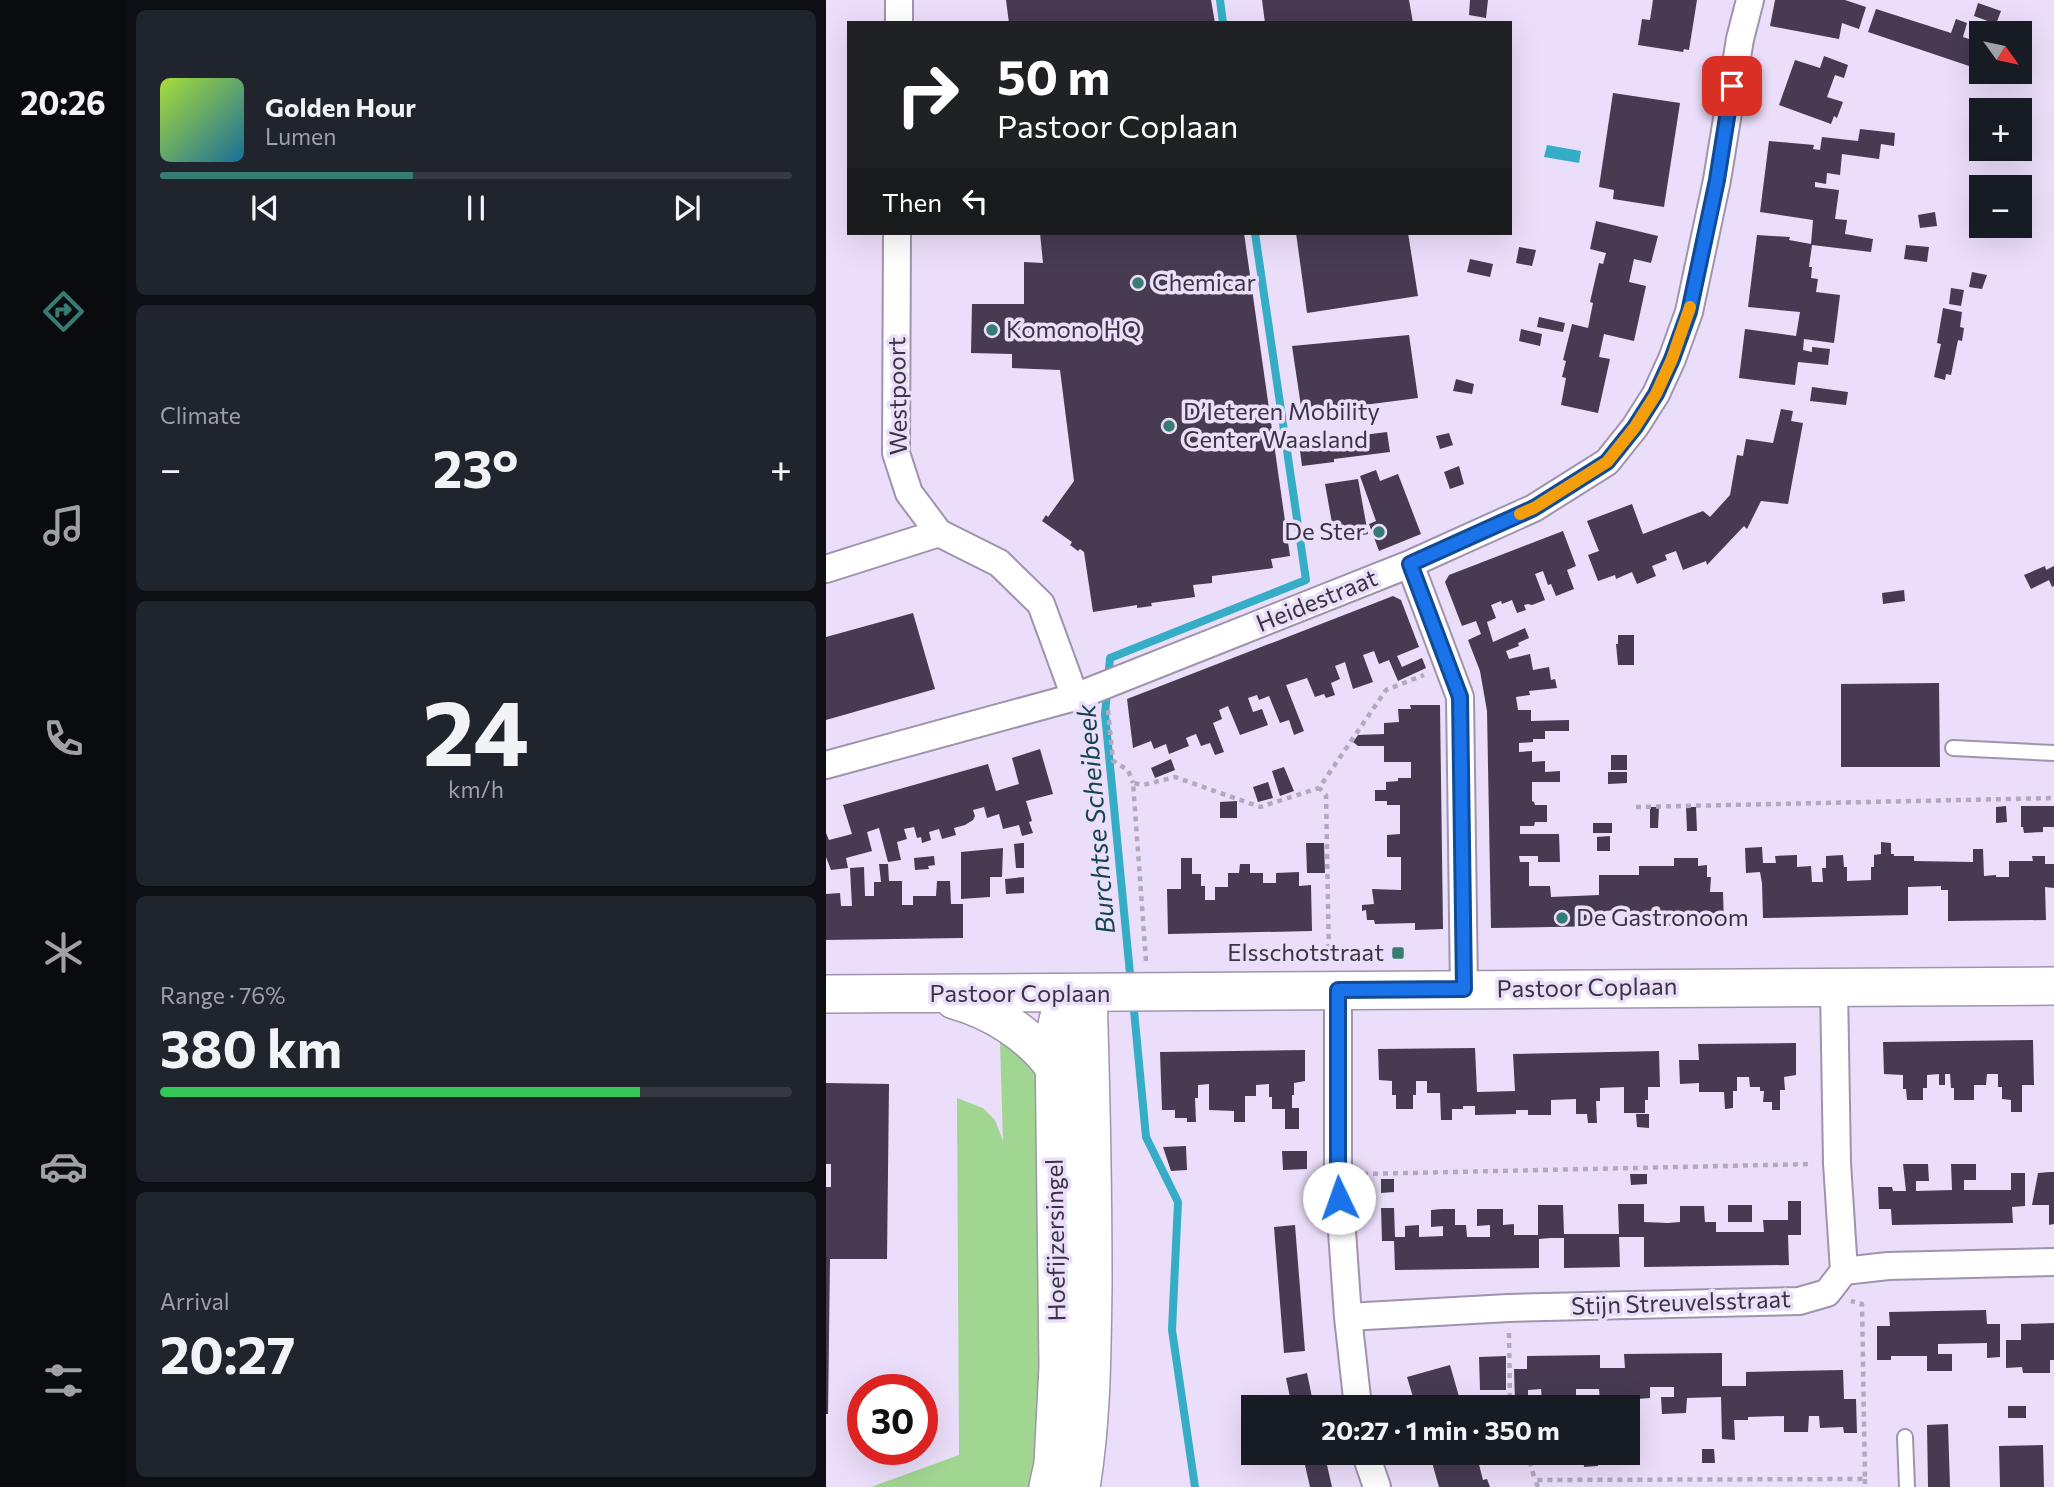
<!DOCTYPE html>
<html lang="en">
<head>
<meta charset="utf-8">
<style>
	:root { --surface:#171b24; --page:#20242c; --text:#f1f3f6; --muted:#9ea1a6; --line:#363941; --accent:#367c73 }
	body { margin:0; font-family:Commissioner,sans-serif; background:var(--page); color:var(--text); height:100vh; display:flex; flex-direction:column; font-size:26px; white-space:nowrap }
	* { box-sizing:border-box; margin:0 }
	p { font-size:23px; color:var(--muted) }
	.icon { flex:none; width:38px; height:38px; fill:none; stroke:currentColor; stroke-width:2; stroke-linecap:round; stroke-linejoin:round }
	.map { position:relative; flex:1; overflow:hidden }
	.side { display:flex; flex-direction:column; gap:10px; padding:10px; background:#0d0f14; width:700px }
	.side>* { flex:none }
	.hud { position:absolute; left:21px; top:21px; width:665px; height:214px; border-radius:0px; box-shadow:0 7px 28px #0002; background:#202124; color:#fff; overflow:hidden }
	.needle { width:46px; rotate:123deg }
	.fabs { position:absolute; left:1143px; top:21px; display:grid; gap:14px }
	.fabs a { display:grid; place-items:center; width:63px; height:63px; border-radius:0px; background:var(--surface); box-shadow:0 7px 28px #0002; font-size:35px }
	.speed { position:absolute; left:21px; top:1374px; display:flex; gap:14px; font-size:35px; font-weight:700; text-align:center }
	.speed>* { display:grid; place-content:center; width:91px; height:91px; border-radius:50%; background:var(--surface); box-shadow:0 7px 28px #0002; line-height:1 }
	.speed .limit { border:10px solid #d22; background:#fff; color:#111 }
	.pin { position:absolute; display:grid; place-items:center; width:60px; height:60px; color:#fff; margin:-30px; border-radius:14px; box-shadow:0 4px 10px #0006 }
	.me { position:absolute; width:77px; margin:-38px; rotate:357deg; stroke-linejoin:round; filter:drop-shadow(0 0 5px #0008) }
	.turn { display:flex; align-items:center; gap:24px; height:147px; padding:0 35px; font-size:32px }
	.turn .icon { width:91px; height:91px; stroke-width:2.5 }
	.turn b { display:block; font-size:49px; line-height:60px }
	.then { display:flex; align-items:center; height:66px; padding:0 35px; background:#0003; gap:14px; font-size:26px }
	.big { font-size:52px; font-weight:700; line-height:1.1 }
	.side .tile { flex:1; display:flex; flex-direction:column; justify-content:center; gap:10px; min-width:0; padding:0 24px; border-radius:10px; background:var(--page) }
	.side .dial { align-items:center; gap:0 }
	.dial b { font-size:91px; line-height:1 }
	.song { display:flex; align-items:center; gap:21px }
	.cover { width:84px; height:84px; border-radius:10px; background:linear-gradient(135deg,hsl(80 70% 55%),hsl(200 70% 35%)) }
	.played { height:7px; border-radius:4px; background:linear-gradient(90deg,var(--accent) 40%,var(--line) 40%) }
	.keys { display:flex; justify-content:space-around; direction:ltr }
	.heat { display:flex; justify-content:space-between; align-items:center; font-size:38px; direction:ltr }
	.charge { height:10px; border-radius:5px; background:linear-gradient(90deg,#34c759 76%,var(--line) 0) }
	.trip { position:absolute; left:415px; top:1395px; width:399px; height:70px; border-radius:0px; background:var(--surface); box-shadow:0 7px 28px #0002; font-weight:700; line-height:70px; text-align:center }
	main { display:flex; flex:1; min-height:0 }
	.tab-bar { display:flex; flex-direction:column; width:126px; justify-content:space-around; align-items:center; background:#090b0e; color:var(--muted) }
	.tab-bar .icon { width:49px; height:49px }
	.tab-bar .current { color:var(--accent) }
	.tab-bar b { font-size:32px; color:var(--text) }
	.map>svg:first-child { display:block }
	.green { fill:#a1d592 }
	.water { fill:#36adc6 }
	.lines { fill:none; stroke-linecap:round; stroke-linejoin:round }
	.stream { stroke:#36adc6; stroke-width:8 }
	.building { fill:#463b51 }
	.lane-casing { stroke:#a093ad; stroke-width:18 }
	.street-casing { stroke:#a093ad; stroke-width:30 }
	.secondary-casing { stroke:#a093ad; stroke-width:40 }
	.path { stroke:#b3a9bf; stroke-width:4.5; stroke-dasharray:5 5; stroke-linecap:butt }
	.lane { stroke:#fff; stroke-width:14 }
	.street { stroke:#fff; stroke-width:26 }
	.secondary { stroke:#fff; stroke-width:37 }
	.route-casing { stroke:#114b97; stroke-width:18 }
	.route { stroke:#1a73e8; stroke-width:12 }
	.slow { stroke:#f59e0b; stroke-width:12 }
	.poi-dot { fill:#367c73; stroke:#ebdefa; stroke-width:2.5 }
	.labels { text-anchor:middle; stroke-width:7; stroke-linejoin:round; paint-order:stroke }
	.poi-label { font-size:24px; fill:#39343f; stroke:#ebdefa; text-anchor:start }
	.street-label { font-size:24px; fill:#39343f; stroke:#ebdefa }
	.water-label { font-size:26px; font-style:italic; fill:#134550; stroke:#ebdefa }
</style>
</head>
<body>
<main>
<nav class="tab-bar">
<b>20:26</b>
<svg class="icon current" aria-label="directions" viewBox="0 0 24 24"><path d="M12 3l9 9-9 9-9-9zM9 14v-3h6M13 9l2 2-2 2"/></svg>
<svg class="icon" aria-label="music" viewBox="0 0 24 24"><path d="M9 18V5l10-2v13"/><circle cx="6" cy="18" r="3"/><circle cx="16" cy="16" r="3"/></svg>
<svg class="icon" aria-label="phone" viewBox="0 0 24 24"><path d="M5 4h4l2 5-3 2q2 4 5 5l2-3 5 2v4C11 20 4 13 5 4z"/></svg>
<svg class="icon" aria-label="climate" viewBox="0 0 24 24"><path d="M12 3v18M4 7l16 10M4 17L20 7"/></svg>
<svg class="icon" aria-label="car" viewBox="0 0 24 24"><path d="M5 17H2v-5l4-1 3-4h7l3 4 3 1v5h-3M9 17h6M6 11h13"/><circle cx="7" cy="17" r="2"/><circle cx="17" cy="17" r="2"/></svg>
<svg class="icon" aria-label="filters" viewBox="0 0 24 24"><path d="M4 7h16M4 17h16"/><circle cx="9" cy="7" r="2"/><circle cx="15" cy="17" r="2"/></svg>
</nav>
<section class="side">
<div class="tile">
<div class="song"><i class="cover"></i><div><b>Golden Hour</b><p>Lumen</p></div></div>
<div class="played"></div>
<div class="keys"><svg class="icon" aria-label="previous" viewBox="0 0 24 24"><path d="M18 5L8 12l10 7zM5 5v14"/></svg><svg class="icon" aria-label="pause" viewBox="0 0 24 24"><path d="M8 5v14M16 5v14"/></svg><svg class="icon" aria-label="next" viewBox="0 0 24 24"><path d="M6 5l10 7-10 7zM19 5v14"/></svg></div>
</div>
<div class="tile"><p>Climate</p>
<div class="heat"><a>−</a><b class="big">23°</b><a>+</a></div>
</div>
<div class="tile dial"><b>24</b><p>km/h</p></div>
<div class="tile"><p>Range · 76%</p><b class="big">380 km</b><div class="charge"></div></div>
<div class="tile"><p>Arrival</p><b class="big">20:27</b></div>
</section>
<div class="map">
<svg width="1228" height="1487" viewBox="0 0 1228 1487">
	<rect width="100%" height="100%" fill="#ebdefa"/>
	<!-- green -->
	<path class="green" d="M185 1041 212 1067 220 1368 210 1487H45L133 1455 131 1098 157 1108 169 1120 177 1141 174 1043Z"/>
	<!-- water -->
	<path class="water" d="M721 145 755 151 753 163 718 157Z"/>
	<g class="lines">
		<!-- stream -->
		<path class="stream" d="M394 0 397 23
			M305 984 279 714 284 658 480 580 429 233
			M307 1000 320 1137 352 1202 346 1330 369 1487"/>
	</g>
	<!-- building -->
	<path class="building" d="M180 0H385L389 23H183Z
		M436 0H583L587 23H439Z
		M644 0H662L660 18 643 15Z
		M827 0H871L863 50 858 49 857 52 812 45 816 19 824 20Z
		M949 0H1019L1040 7 1033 29 1016 23 1013 39 944 26Z
		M1152 3 1175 11 1170 24 1148 16Z
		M1050 9 1125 33 1130 19 1141 23 1137 37 1155 43V70L1042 32Z
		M998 56 1022 65 1018 78 1009 75 1001 97 1017 102 1011 118 1008 116 1005 124 953 105 969 60 994 68Z
		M787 93 854 103 838 207 787 199 788 190 773 187Z
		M1034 129 1069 133 1068 146 1055 144 1053 159 1016 154 1014 175 1001 173 1000 184 989 182V187L1013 190 1009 219 1021 220 1019 234 1047 239 1045 252 986 245 983 267H986L985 278 992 279 990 292 1014 295 1008 343 978 339 977 350 986 352V347L1004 349 1002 365 972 362 969 385 913 378 919 329 970 336 974 312 922 307 931 235 964 237 963 240 985 244 987 220 934 212 943 141 988 145 987 149 994 150 996 137 1032 141Z
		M1109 212 1111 226 1094 228 1092 215Z
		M770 221 832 236 825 263 808 259 803 282 820 286 808 341 778 334 773 357 784 359 772 413 735 405 740 378 736 377 740 361 737 360 746 324 762 328 767 303 764 302 773 263 777 264 780 253 764 249Z
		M1162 226H1183L1179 237 1161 234Z
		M214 233H418L464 556 445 559 447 568 386 576V583L367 585 369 597 325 603 326 606 311 608V605L267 612 258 552 254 549 252 551 244 545 246 542 216 521 220 515 222 517 248 481 234 370 186 368V354L145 353 146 304H198V262L217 263Z
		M470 233H582L592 296 481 313Z
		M1080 245 1103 247 1101 262 1078 259Z
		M693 247 710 250 706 266 690 263Z
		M644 259 667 264 664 277 641 272Z
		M1146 272 1161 275 1156 289 1143 287Z
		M1125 288 1138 290 1135 306 1123 304Z
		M1117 308 1136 312 1134 327 1138 328 1136 341 1132 340 1125 375 1120 374 1119 380 1108 377 1115 344 1111 343Z
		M713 317 739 323 737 332 711 327Z
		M695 329 716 334 714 346 693 341Z
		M583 335 592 398 476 413 466 346Z
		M630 379 648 384 646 394 627 391Z
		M986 387 1022 392 1020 405 984 401Z
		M955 409 967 411 965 421 977 423 962 504 935 501 921 529 918 526 881 565 880 561 857 570 850 551 839 555 841 560 826 566 830 576 811 584 806 572 790 579 789 575 772 581 762 555 773 551 761 521 806 504 817 534 877 511 884 517 904 495 911 455 917 456 920 439 947 443Z
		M561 432 564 452 508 459V462L476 466 473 443Z
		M623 433 627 445 614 449 610 436Z
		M633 466 638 484 624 489 618 472Z
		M550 470 554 481 572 474 595 534 553 551 543 524 550 521 534 476Z
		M532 479 542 534 509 540 499 484Z
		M737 531 750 566 741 570 748 589 730 596 725 584 722 585 717 571 709 574 719 600 706 605 702 604 698 605 700 610 691 613 686 600 676 604 675 601 665 605 670 618 661 622 667 642 699 628 703 638 692 643 693 646 680 651 683 659 704 654 707 670 723 667 725 680 729 679 731 688 703 691 704 695 690 697 692 710H705V721L743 720V731H719V739H707V742L693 743V752L706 751V762L719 761V772L734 771V782H706V801L708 802 709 805H721V822H709L708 826H694V834H733L734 862H712V856H693L694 862H703V886H724L725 897 773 895V875H813V866H848V858H872V866L881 865V877H885L884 892H897L898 925 803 926V910H791L779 911V926L665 928 661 711 654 671 642 640 655 634 650 621 636 626 619 582 623 575Z
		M1219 566 1220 570 1228 566V586L1226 587 1223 580 1205 589 1198 575Z
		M1078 590 1079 601 1057 604 1056 593Z
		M567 596 575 600 593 647 571 656 576 667 596 658 600 668 572 681 563 660 553 664 548 651 537 655 547 682 527 689 519 662 509 666 514 679 505 683 509 695 500 698 498 694 489 697 481 678 460 685 478 731 468 735 463 720 454 723 443 696 433 700 431 695 422 698 427 712 436 709 442 725 414 735 402 706 393 710 396 719 387 723 398 752 389 755 384 743 375 746 370 734 360 738 363 746 343 754 340 744 328 749 325 741 307 748 301 699Z
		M87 613 109 689 0 720V637Z
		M792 635H808V665H792L790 644H792Z
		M1113 683 1114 767H1015V684Z
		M584 705H614L617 929 589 930V923L549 924 548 920H541L540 910 536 911V905L548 904 546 889 575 890V857H561V835L574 834V805H561V801H549V790H560V782L572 781V778H585V762H558V746H532L527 742 532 735 558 734V723L573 722 572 709H585Z
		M214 749 227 794 200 801 206 821 203 822 207 833 196 836 193 825 177 829 173 814 161 818 158 807 147 810 149 816 147 820 139 825 128 828 130 835 116 839 113 829 103 832 105 840 96 843 95 837 91 838 88 827 78 829 81 839 71 842 75 860 62 862 53 828 41 832 46 851 20 858 22 868 5 870 0 857V833L3 840 26 834 17 805 162 764 170 791 193 784 186 758Z
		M785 755H801V770H785Z
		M345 759 349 770 329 778 325 768Z
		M458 767 468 791 454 796 446 771Z
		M782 772H801V783L782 784Z
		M442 782 447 798 432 802 427 787Z
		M411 801V818H394V802Z
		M1180 806 1181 822 1170 823V807Z
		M1195 806H1228V827H1217V832L1198 833 1197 827H1195Z
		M824 807H833L832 828H824Z
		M860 807H870L871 831H861Z
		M767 823H786V833H767Z
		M784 836V851H771V837Z
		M1055 842 1065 843V854H1068V856H1088V861L1147 862V849H1157L1158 876 1170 875V877H1183V861H1207L1206 856H1219V864H1228V888L1219 887 1220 920 1122 921V890H1115V886L1082 887V915L937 918 936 883 934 872 920 873 919 848 936 847 937 863H950L949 856 971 855V867L985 866 986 882H997L996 868H1000V856L1017 855 1018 867H1021V881L1045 880V867H1048V855L1055 854Z
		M196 843H198V868H190L188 844Z
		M480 843H498L499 873H481Z
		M177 848 176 877H164V897L135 899V852Z
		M108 856 109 865 102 866 103 869 89 870 88 858Z
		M355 858H366V874H375V886H379V900H389V887H402V873H413L414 864H424V873H437V883H450V873L473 872V886L485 885 486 931 342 934 341 889H355Z
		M53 864H62L63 881H76V905H87V896H110L111 881H124L125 904H137V938L0 940V894L14 893 15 906H26L24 868 38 867 39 896H48V882H55Z
		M198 877V893L180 894 179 879Z
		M1207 1040 1208 1085H1196V1112H1185V1100L1176 1099V1087H1172V1074H1161L1160 1085H1148V1100H1128V1088H1125L1124 1074H1119V1085H1113V1074L1101 1075V1088H1097V1100H1081L1080 1089H1077V1075L1058 1074 1057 1042Z
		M970 1043V1075L958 1077 959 1090H954V1110H946V1102H937L938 1091H934V1087H924L923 1077H911V1091H907V1108L899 1109 898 1092H873V1083L854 1084 853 1060H873L872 1044Z
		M649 1048 651 1092 689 1091 687 1054 833 1051 834 1087H822V1100H819V1113H798V1087L774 1088V1101H770L771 1123H762L761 1114H750V1099L725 1100V1115H702V1110H690V1114L649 1115V1106H637V1109H626V1120H615L614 1093H601V1081H590V1095H587V1109H570V1095H566V1081L553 1080 552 1049Z
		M479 1050V1081L468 1083V1095H466V1108H473V1129H459V1109H446V1097H443V1084L430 1085V1096H419V1122H408V1111L383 1110V1084L372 1085V1098H369L370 1122H361V1118H349V1110H336L334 1052Z
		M0 1083 63 1084 61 1259H4L2 1414H0V1187H5V1164H0Z
		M810 1114H823V1128L811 1127Z
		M360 1146 361 1170 345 1171 337 1147Z
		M456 1151H481V1169L457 1170Z
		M1077 1164H1102L1103 1181H1090V1191L1126 1190 1125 1164H1150V1180H1138V1190H1185V1173H1199V1206L1186 1207 1187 1223 1066 1225 1065 1209H1053L1052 1187H1066L1067 1191H1080Z
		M1224 1172H1228V1224L1223 1225V1205H1206L1212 1173Z
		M804 1174H821V1184L805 1185Z
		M555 1179H568V1192L555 1193Z
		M962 1201H975V1235H962L963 1265 818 1267V1237H793L794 1267 738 1268V1238H725L713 1239V1268L569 1270 568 1241H556L555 1208H568L569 1237H579V1226L593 1225V1237L617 1236V1226L605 1227V1210L616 1209H629V1225H640L641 1237H664V1225L651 1226V1209H677V1225L688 1224V1235H712V1205H737L738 1234H793L792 1204H818V1222L842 1223 854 1222V1206H878L879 1222H890V1232H938L937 1220H962Z
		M902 1205H926V1222H902Z
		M469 1225 479 1351 458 1353 448 1227Z
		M1160 1310 1161 1324H1174V1357L1161 1358V1343L1112 1344V1354H1126V1371H1101V1356H1065V1360H1051V1326H1064L1063 1312Z
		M1228 1323V1360H1224V1373H1197L1196 1367 1180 1368V1340H1195V1324Z
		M896 1353V1386H920V1372L1017 1370 1018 1399H1030L1031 1433H1018L1017 1427 994 1428 993 1416H983L982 1432H958V1416L922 1417V1420H908L909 1440 896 1439 895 1397 861 1398 860 1413 836 1414 835 1397H848V1387H824V1398L774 1402 773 1389H750V1407H738V1399L716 1400 715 1389 702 1390V1402L689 1403 688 1369H701V1356L774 1355V1368H799L798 1354Z
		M680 1356V1390H654L653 1357Z
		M624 1365 636 1407H590L581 1377Z
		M481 1373 488 1407H466L460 1378Z
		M1182 1406H1200V1418H1182Z
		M1122 1424 1124 1487H1102L1101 1425Z
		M1217 1445 1218 1487H1174L1173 1446Z
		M876 1449H888L889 1463H876Z
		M476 1452H498L506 1487H484Z
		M603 1452H637L639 1460 651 1457 657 1480 661 1479 664 1487H613Z
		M757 1452H771L772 1466 758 1467Z"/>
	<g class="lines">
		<defs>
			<path id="lane" d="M1127 748 1228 753
				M1079 1437 1081 1487"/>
			<path id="street" d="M73 23V0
				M71 233 70 453 83 493 113 533 173 563 215 604 249 697
				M584 564 634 697 638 989
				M0 569 113 533
				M0 765 249 697 584 564 708 508 781 462 809 427 830 394 846 359 863 312 891 180 914 39 924 0
				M512 991V1174L522 1317 532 1407
				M1018 1271 1062 1266 1228 1262
				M522 1317 682 1308 973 1301 1001 1293 1018 1271 1011 1163 1008 987
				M539 1452 551 1487"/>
			<path id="secondary" d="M0 994 1228 986
				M128 1000C167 1011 204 1034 228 1067
				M222 1487 227 1464 232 1367 228 1040 232 1020 240 993
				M255 1487C266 1420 266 1353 267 1286 267 1188 265 1090 262 993"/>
		</defs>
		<!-- lane casing -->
		<use href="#lane" class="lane-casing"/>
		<!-- street casing -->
		<use href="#street" class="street-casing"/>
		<!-- secondary casing -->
		<use href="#secondary" class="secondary-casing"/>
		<!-- path -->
		<path class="path" d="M282 710 287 761 302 770 307 783
			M810 807 1228 798
			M503 959 500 795 493 788 560 690 598 675
			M320 961 307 783 317 785 349 777 434 807 493 788
			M537 1174 987 1164
			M683 1333 684 1402 686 1407
			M701 1452 709 1480
			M1039 1479V1487
			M712 1487 709 1480 1039 1479 1036 1304 1025 1301"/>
		<!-- lane -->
		<use href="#lane" class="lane"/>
		<!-- street -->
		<use href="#street" class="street"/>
		<!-- secondary -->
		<use href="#secondary" class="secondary"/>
	</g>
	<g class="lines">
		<defs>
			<path id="route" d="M513 1198 512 1174V990L638 989 634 697 584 564 708 508 781 462 809 427 830 394 846 359 863 312 891 180 906 86"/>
		</defs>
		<!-- route casing -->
		<use href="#route" class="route-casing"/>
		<!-- route -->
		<use href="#route" class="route"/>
		<!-- slow -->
		<path class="slow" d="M694 514 708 508 781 462 809 427 830 394 846 359 864 307"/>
	</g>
	<!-- markers -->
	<g class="poi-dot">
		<circle cx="312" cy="283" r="7"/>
		<circle cx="166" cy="330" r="7"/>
		<circle cx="343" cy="426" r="7"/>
		<circle cx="553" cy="532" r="7"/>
		<circle cx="736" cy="918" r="7"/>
		<rect x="565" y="946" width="14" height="14" rx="3.5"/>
	</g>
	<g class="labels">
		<!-- poi labels -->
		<g class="poi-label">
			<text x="326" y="291">Chemicar</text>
			<text x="180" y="338">Komono HQ</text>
			<text x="357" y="420">D’Ieteren Mobility<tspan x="357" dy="28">Center Waasland</tspan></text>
			<text x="539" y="540" text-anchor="end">De Ster</text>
			<text x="750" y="926">De Gastronoom</text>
			<text x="558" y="961" text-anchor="end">Elsschotstraat</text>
		</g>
		<!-- street labels -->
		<g class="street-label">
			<text transform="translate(72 396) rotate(-91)" y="8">Westpoort</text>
			<text transform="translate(491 601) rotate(-22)" y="8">Heidestraat</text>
			<text transform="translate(761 988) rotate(-1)" y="8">Pastoor Coplaan</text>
			<text x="194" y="1002">Pastoor Coplaan</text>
			<text transform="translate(230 1240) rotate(-91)" y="8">Hoefijzersingel</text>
			<text transform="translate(855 1303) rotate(-2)" y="8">Stijn Streuvelsstraat</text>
		</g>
		<!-- water labels -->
		<g class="water-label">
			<text transform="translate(270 819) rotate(-95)" y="9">Burchtse Scheibeek</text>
		</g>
	</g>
</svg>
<div class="fabs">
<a><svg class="needle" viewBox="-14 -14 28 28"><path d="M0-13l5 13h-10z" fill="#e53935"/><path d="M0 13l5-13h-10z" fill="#9ea1a6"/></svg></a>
<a>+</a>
<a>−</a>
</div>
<div class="speed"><div class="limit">30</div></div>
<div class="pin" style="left:906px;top:86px;background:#d93025"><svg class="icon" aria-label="arrive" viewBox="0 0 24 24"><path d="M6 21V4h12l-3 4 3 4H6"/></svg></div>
<svg class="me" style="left:513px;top:1198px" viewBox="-20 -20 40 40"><circle r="19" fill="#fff"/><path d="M0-13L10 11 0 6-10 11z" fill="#1a73e8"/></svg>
<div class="trip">20:27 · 1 min · 350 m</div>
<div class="hud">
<div class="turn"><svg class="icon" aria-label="right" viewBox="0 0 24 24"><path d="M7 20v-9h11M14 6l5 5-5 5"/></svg><div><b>50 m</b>Pastoor Coplaan</div></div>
<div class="then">Then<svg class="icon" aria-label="left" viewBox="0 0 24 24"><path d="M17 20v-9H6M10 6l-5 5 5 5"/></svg></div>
</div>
</div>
</main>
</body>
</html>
